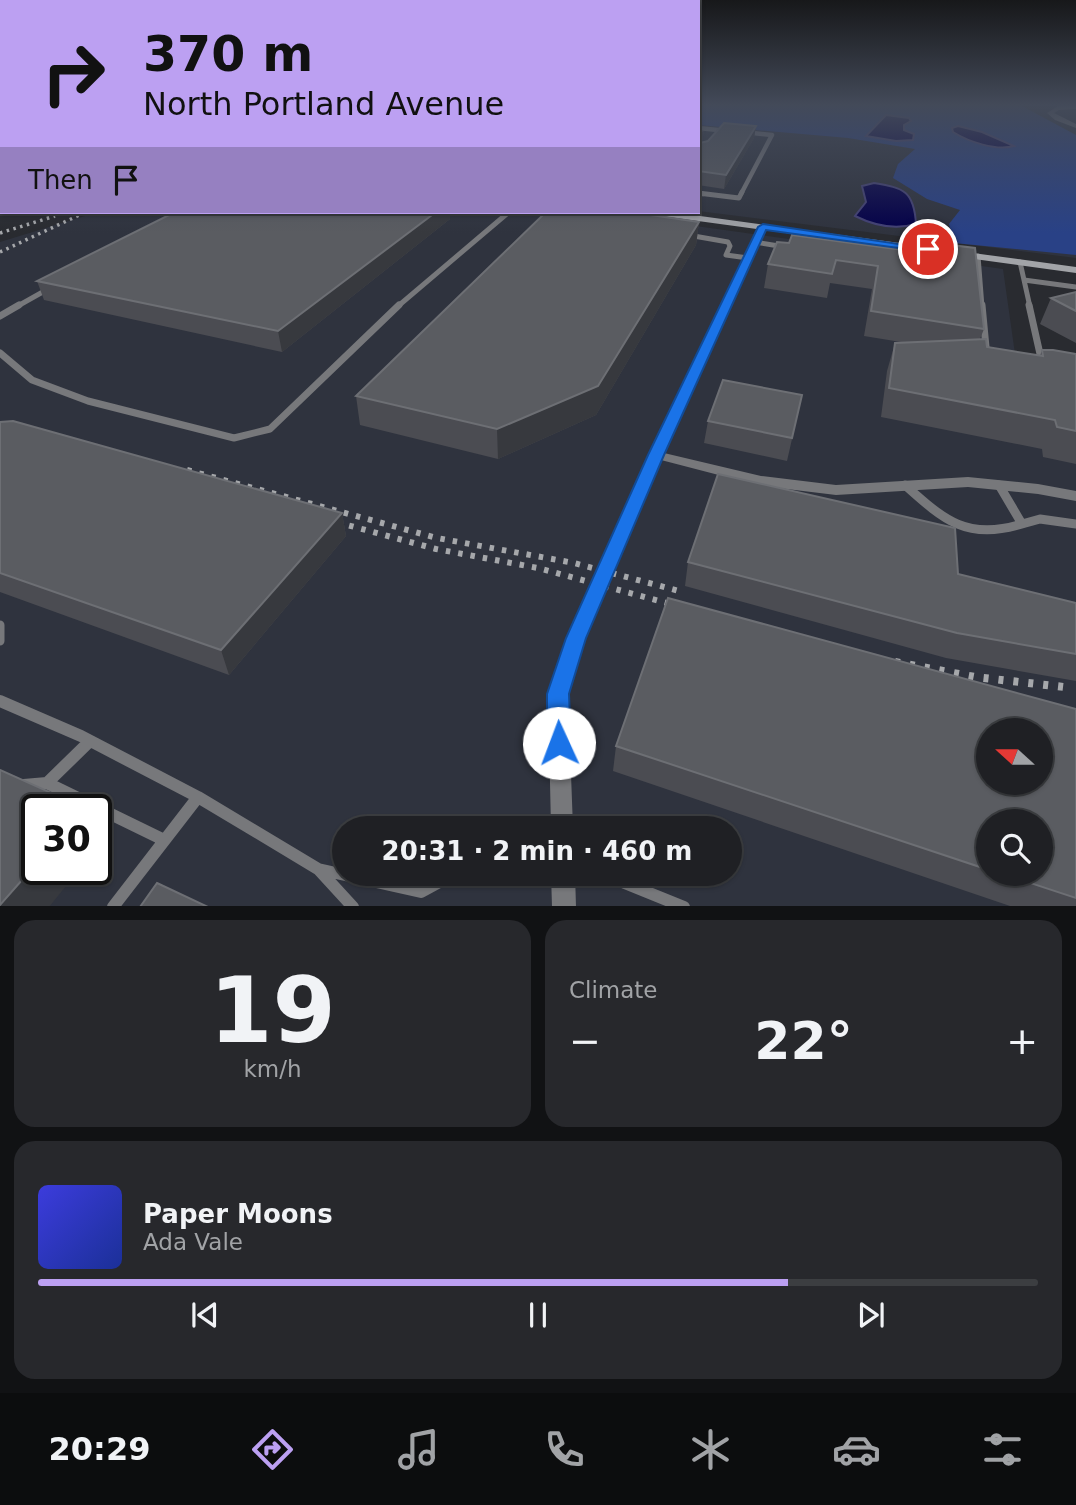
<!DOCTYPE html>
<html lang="en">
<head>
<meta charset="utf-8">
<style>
	:root { --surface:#1f2024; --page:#27282c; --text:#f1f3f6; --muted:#a1a3a6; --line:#3c3e41; --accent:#bca0f2 }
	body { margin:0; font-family:"DejaVu Sans",sans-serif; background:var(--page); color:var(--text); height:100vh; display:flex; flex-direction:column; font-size:26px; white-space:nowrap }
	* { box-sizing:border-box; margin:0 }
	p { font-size:23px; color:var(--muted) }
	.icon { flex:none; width:38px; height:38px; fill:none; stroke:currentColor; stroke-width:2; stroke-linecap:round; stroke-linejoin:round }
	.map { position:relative; height:906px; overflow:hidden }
	.drawer { display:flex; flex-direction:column; gap:14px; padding:14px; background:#111214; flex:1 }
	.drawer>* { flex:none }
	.top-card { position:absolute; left:0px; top:0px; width:700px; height:214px; box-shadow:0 2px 5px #0004,0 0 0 2px var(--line); background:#bca0f2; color:#111; overflow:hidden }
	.needle { width:46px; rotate:291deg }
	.buttons { position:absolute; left:976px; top:718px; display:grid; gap:14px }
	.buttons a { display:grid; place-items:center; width:77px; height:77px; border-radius:50%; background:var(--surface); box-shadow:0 2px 5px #0004,0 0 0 2px var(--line); font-size:35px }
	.speed { position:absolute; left:21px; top:794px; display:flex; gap:14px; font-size:35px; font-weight:700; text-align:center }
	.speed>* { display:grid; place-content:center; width:91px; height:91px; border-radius:50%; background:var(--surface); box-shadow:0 2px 5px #0004,0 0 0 2px var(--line); line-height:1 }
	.speed .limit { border:4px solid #111; border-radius:10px; background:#fff; color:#111 }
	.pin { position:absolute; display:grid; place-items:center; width:60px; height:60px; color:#fff; margin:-30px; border:4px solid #fff; border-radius:50%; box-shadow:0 2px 7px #0007 }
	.me { position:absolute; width:77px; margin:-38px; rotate:358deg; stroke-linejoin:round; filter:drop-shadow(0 0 5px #0008) }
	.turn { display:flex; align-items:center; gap:24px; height:147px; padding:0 28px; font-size:32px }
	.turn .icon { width:91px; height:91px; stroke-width:2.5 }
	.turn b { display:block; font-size:49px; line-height:60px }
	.then { display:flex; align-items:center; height:66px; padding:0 28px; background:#0003; gap:14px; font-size:26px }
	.big { font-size:52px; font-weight:700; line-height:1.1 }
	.drawer .widget { flex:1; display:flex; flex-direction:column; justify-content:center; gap:10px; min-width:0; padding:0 24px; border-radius:21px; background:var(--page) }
	.drawer .dial { align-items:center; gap:0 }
	.dial b { font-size:91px; line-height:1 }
	.song { display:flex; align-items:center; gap:21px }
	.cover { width:84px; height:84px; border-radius:10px; background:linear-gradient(135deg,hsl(240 70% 55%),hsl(230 70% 35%)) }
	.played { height:7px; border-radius:4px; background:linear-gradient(90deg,var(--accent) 75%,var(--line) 75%) }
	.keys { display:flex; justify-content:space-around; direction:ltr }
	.heat { display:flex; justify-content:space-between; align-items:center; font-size:38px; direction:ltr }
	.drawer .tiles { flex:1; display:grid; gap:14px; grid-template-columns:1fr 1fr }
	.widget:last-child { grid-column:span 2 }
	.trip { position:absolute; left:332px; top:816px; width:410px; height:70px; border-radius:35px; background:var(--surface); box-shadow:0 2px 5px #0004,0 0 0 2px var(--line); font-weight:700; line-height:70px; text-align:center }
	.menu { display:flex; height:112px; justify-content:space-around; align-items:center; background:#0c0d0e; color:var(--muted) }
	.menu .icon { width:49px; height:49px }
	.menu .selected { color:var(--accent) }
	.menu b { font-size:32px; color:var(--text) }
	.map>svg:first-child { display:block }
	.built { fill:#2f333e; fill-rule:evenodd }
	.green { fill:#294186 }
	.water { fill:#030049; stroke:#434175; stroke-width:2 }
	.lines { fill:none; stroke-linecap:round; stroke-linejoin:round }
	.lane-far4 { stroke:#77787b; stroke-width:4.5 }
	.lane-far3 { stroke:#77787b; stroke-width:5 }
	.lane-far2 { stroke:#77787b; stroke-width:7 }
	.lane-far1 { stroke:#77787b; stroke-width:9 }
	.lane { stroke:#77787b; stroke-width:12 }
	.street { fill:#77787b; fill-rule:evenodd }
	.secondary { fill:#a2a4a8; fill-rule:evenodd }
	.rail-far2 { stroke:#a6a8ab; stroke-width:3.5; stroke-dasharray:2.5 4.5; stroke-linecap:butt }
	.rail-far1 { stroke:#a6a8ab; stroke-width:6; stroke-dasharray:4.5 8; stroke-linecap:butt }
	.rail { stroke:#a6a8ab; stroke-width:8; stroke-dasharray:5 10; stroke-linecap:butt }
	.wall { fill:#4b4c52; fill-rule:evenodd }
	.shaded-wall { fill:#37393e }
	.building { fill:#5a5c61; stroke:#6d6f74; stroke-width:2; fill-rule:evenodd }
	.route { fill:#1a73e8; stroke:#114b97; stroke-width:2 }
</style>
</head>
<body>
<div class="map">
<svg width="1076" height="907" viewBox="0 0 1076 907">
	<rect width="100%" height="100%" fill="#292b30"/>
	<!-- built -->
	<path class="built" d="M698 106H1076V258L698 211Z
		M98 212H595L1003 269 1017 368 1076 378V906L0 907V242ZM989 730H1041V782H989ZM37 810H96V870H37ZM989 821H1041V873H989ZM345 828H730V873H345Z"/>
	<!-- green -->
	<path class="green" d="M698 106H1022L1076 135V255L954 243 949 224 960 210 927 199 893 178 898 164 915 149 848 138 698 125Z"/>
	<!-- water -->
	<path class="water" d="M886 115 909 118 911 121 904 125V130L914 134 913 140 896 141 866 136Z
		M958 126 982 132 1014 146C996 151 969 142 953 132L952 128Z
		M874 183C904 188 914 191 916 224 895 230 875 226 855 216L866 202 862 186Z"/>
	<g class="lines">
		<!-- lane-far4 -->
		<path class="lane-far4" d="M698 128 728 131
			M698 193 703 194
			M741 194 772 135 744 132"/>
		<!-- lane-far3 -->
		<path class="lane-far3" d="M698 193 739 198 742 192
			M485 212H507
			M688 235 728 242 730 246 726 255 748 258
			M755 242 785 247
			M978 256 982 307
			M1020 262 1030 307
			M1024 280 1076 287
			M16 307 48 289
			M397 307 509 212"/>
		<!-- lane-far2 -->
		<path class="lane-far2" d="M982 305 986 347
			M1029 305 1040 354 1048 356
			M0 316 19 305
			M0 353 32 380 88 401 234 438 270 429 399 305"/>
		<!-- lane-far1 -->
		<path class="lane-far1" d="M905 485C944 520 967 541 1022 524L999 485
			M1022 524 1040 519 1076 524
			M0 625V641"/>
		<!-- lane -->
		<path class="lane" d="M0 701 81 736 198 797 318 869 421 892 456 873
			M47 783 164 840
			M0 787 47 783 90 741
			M541 828 559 818
			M319 870 353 907
			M600 873 684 907
			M113 907 198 797"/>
		<!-- street -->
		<path class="street" d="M1076 106V109L1059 110 1054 113 1076 124V128L1055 120 1047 113 1058 106Z
			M2 111V115L0 116V112Z
			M760 225 767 227 664 453 761 476 836 485 968 477 1038 484 1076 491V501L1038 494 968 487 836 495 761 486 661 460 585 638 568 693 573 828H551L548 693 567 638 649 455Z
			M551 873H575L576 907H552Z"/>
		<!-- secondary -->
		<path class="secondary" d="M0 119H2V124L0 123Z
			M650 212H671L1076 267V273L654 215Z"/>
		<!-- rail-far2 -->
		<path class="rail-far2" d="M0 233 55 216
			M0 252 86 212"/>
		<!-- rail-far1 -->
		<path class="rail-far1" d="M187 470 437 538 574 563 679 591
			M325 519 436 549 538 568 685 608"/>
		<!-- rail -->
		<path class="rail" d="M895 662 975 677 1064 687"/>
	</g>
	<!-- wall -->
	<path class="wall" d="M756 126 754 138 724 189 698 185V130L704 131 702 142Z
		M175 212H450V219L282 352 44 300 37 281Z
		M699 222 696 245 596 415 498 459 360 425 356 396Z
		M926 242 984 329 980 339 987 347 1040 356 1042 350 1076 354V464L1043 457 1042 449 881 417 887 371 895 343H907L864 336 872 289 830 283 827 298 764 288 768 264 789 243 923 253Z
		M1076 292V343L1040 324 1051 298Z
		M802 395 787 461 704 443 708 421Z
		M0 422 342 513 346 536 229 675 0 592Z
		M688 562 958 574 1076 603V681L946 658 685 586Z
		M1076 709V907H1013L613 771 616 746ZM989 821 1041 873H989Z"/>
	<!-- shaded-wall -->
	<path class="shaded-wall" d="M756 126 754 138 724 189 726 175Z
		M704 131 702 143 698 146V135Z
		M436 212H450V219L282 352 278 331Z
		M699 222 696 245 596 415 498 459 497 429Z
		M342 513 346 536 229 675 221 650Z
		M96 827 104 840 96 849Z
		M37 863V870H79L49 907H0V905Z"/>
	<!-- building -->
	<path class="building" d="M724 123 756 126 726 175 698 171V141L700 143 708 141Z
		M175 212H436L278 331 37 281Z
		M546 212H630L699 222 598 386 497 429 356 396Z
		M792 235 926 253V242L975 248 984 329 871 311 878 266 836 260 832 274 768 264 777 242 789 243Z
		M1076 292V311L1051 298Z
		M986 339 987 347 1043 356 1042 350H1053L1076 354V431L1057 427 1055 420 889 388 895 343Z
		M723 380 802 395 792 438 708 421Z
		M13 421 342 513 221 650 0 573V422Z
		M718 474 955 528 958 574 1076 603V654L957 633 688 562Z
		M668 598 1076 709V898L1000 873H1041V821H989V870L616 746ZM989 730H1041V782H989Z
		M0 770 85 808 83 810H37V863L0 905Z
		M157 883 208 907H140Z"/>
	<!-- sky -->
	<linearGradient id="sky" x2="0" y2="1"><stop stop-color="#17181a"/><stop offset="0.45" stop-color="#434a59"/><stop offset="1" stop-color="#434a59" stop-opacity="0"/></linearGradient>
	<rect width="1076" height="233" fill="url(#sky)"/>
	<!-- route -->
	<path class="route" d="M763 224 933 249 928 252 766 230 664 455 586 638 569 694 571 743 567 750 559 753 551 750 547 743V694L566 638 648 455 758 227Z"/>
</svg>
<div class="buttons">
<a><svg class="needle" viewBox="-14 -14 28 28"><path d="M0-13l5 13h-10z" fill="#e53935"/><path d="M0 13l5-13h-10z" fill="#a1a3a6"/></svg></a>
<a><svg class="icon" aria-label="search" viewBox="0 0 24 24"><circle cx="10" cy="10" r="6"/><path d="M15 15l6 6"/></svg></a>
</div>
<div class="speed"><div class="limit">30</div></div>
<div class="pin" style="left:928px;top:249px;background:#d93025"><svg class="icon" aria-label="arrive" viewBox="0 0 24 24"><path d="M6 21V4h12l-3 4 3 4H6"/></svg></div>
<svg class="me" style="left:559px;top:743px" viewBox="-20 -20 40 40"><circle r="19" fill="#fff"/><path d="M0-13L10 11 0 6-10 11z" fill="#1a73e8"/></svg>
<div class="trip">20:31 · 2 min · 460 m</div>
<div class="top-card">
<div class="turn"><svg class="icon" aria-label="right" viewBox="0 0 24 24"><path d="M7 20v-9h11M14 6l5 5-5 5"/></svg><div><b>370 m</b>North Portland Avenue</div></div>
<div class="then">Then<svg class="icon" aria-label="arrive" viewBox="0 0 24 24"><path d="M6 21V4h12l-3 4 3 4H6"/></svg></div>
</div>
</div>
<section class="drawer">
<div class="tiles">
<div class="widget dial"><b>19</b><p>km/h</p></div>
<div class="widget"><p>Climate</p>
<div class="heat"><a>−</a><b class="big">22°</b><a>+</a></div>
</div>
<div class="widget">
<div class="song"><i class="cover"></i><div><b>Paper Moons</b><p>Ada Vale</p></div></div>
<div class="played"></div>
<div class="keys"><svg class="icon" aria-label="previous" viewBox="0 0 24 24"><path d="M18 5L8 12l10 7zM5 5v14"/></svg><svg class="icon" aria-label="pause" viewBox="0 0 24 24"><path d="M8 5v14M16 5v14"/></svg><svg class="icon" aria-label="next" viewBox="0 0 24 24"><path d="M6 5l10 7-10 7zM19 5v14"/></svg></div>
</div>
</div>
</section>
<nav class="menu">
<b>20:29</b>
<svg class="icon selected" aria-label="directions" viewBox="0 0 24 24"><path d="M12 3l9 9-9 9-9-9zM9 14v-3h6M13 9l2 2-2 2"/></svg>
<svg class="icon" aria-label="music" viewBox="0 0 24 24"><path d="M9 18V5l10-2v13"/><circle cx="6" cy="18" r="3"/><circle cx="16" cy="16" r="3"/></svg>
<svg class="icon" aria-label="phone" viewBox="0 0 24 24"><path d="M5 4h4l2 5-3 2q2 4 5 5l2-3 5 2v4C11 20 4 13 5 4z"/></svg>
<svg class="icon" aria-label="climate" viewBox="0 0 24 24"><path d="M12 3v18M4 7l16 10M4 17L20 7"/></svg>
<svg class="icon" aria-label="car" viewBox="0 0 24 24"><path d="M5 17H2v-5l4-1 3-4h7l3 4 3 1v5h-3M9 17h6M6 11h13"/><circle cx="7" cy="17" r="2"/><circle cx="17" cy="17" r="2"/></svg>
<svg class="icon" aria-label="filters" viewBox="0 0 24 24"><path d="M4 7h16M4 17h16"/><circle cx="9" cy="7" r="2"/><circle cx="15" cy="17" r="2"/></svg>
</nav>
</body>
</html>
